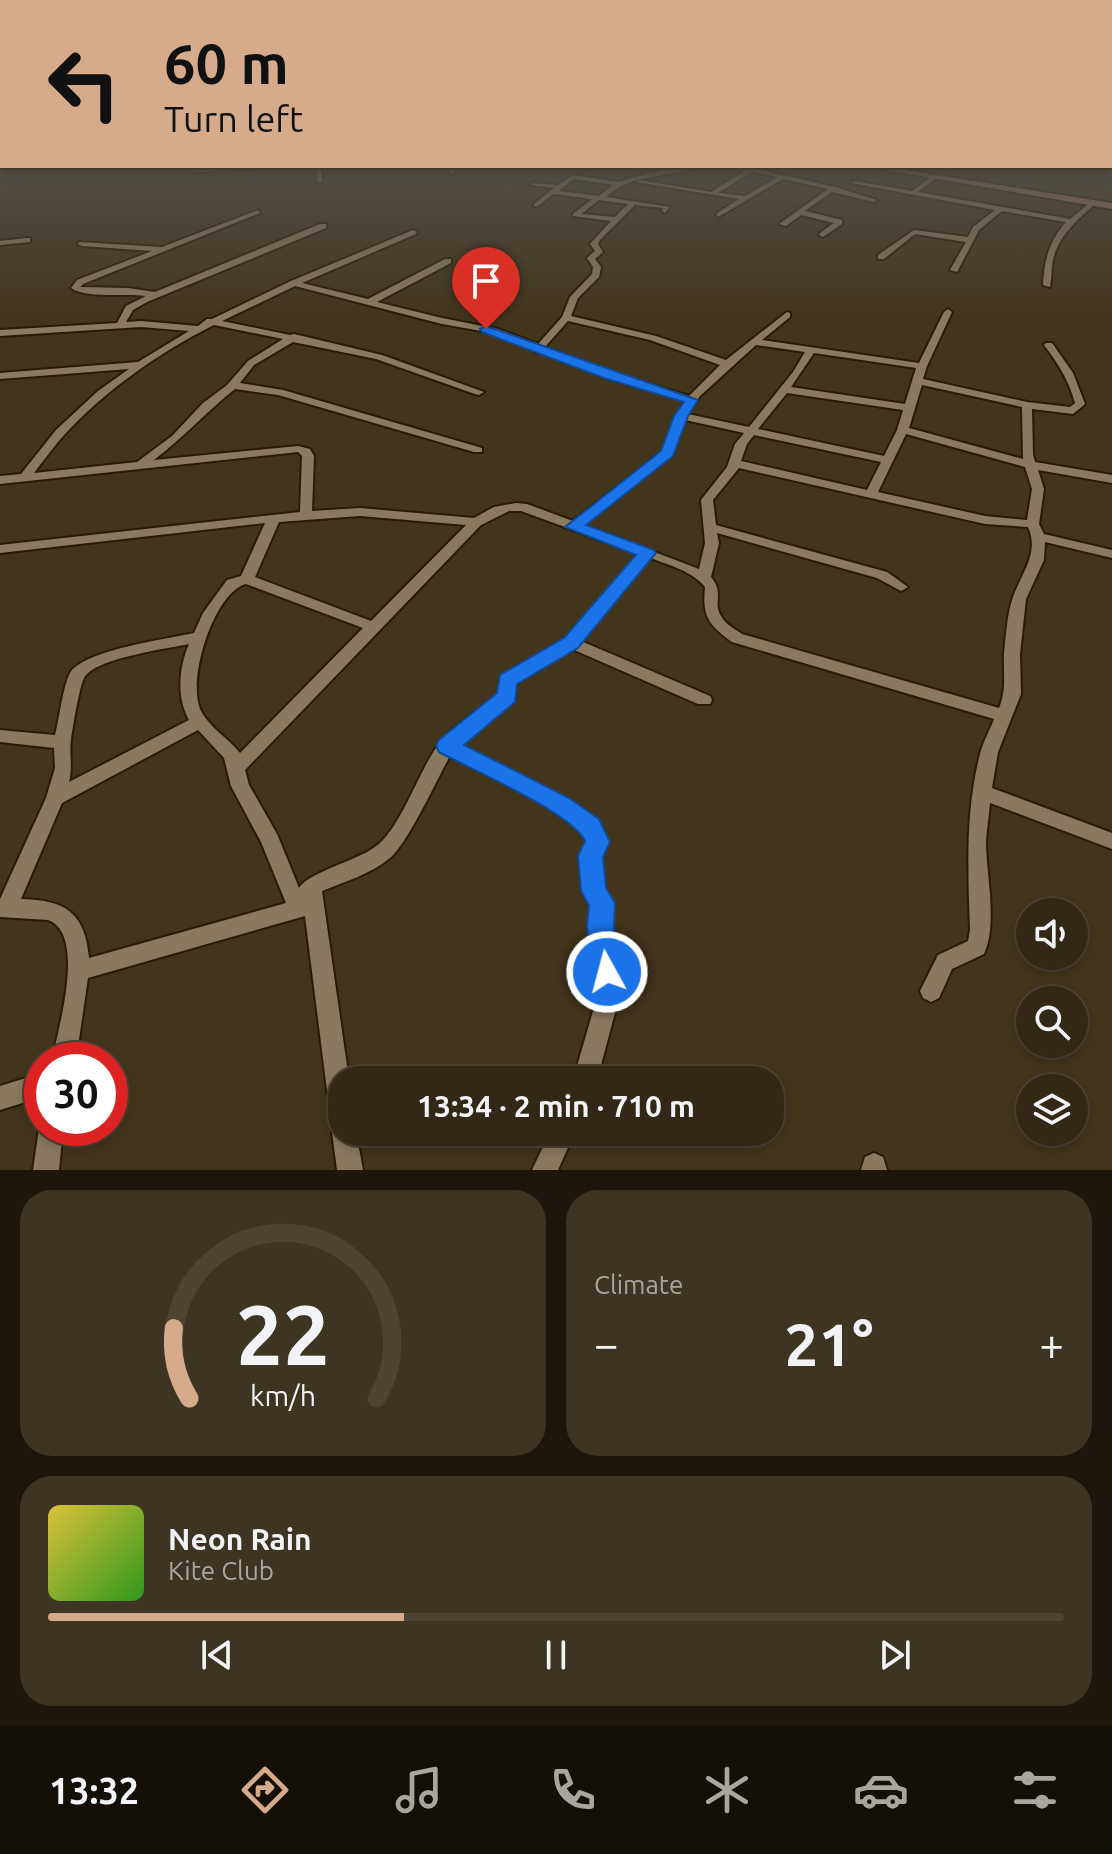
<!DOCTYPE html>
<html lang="en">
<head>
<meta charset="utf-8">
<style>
	:root { --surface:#322815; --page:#3d3422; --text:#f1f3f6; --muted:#a8a6a0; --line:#4d4434; --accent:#d6ab8b }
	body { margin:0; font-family:Ubuntu,sans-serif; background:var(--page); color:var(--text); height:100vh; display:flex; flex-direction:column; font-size:30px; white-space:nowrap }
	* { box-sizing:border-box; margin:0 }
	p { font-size:26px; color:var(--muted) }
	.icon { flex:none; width:44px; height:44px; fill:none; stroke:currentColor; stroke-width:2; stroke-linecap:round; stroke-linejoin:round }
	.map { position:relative; height:1170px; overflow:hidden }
	.panel { display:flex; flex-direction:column; gap:20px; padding:20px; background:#1c160c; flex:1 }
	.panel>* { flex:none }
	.banner { position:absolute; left:0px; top:0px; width:1112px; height:168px; box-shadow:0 4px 12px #0003,0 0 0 2px var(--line); background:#d6ab8b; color:#111; overflow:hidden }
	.controls { position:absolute; left:1016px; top:898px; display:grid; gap:16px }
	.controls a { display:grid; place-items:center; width:72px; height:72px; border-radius:50%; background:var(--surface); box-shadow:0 4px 12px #0003,0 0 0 2px var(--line); font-size:40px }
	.speed { position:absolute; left:24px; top:1042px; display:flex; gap:16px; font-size:40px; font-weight:700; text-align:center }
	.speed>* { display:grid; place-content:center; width:104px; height:104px; border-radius:50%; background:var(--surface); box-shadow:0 4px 12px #0003,0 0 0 2px var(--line); line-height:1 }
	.speed .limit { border:12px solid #d22; background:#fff; color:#111 }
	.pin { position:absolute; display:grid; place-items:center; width:68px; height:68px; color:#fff; margin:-82px -34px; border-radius:50% 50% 50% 0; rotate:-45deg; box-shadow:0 0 8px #0007 }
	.pin .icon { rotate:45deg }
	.me { position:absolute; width:88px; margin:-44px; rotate:353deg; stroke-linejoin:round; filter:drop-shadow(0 0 6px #0008) }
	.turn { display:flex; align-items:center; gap:28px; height:168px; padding:0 32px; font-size:36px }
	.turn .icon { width:104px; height:104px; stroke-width:2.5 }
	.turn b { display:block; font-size:56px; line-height:68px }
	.big { font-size:60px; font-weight:700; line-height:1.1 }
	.panel .widget { flex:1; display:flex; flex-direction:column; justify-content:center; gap:12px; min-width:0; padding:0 28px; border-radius:32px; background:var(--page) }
	.panel .dial { align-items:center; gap:0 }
	.dial svg { height:208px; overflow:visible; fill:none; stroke:var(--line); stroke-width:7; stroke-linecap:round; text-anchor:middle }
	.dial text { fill:var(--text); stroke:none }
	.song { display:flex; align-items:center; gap:24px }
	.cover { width:96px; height:96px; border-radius:12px; background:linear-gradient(135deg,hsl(50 70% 55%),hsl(110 70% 35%)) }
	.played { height:8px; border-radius:4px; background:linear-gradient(90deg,var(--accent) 35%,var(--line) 35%) }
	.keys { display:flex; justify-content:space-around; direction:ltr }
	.heat { display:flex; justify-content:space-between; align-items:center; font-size:44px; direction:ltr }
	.panel .tiles { flex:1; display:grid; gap:20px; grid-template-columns:1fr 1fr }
	.widget:last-child { grid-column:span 2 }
	.trip { position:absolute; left:328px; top:1066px; width:456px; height:80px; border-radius:32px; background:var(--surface); box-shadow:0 4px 12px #0003,0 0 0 2px var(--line); font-weight:700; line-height:80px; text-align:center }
	.tabs { display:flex; height:128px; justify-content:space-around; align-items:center; background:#141008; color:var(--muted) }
	.tabs .icon { width:56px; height:56px }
	.tabs .current { color:var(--accent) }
	.tabs b { font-size:36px; color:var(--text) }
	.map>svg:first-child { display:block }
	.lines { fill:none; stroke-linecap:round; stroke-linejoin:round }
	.minor-casing { stroke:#281c04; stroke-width:4 }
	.secondary-casing { stroke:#281c04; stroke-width:4 }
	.minor { fill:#89795f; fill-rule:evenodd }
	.secondary { fill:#9a7766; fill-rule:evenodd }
	.route { fill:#1a73e8; stroke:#114b97; stroke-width:2 }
</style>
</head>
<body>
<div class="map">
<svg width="1112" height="1170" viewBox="0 0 1112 1170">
	<rect width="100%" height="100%" fill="#42351c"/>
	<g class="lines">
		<defs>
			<path id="minor" d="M253 166H304L196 172 193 170Z
				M316 166H322V182L317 181Z
				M446 166H452L454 173H450Z
				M689 166H700C669 179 632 172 606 197L670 207 665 213 662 211 663 208 635 205 600 240 598 244 603 252 595 259 601 267 599 277 578 298 571 316 656 336 726 360 787 312 790 313V317L762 340 919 363 944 312 948 309 952 312 927 366 923 379 1027 402 1070 407 1075 403C1069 381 1058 363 1044 345L1046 343H1052L1073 373 1085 404 1073 414 1032 409 1033 454 1035 462 1112 475V483L1038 470 1044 489 1039 524 1044 534 1112 550V558L1045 542 1044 560 1026 599 1020 654 1021 694 998 752 992 788 1112 833V849L990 803C989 815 987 828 986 841 986 875 998 923 984 954L952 969 939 998 931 1002 923 998 920 991 938 955 968 941 970 930C968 871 965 812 980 754 983 742 990 730 994 719L732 642C709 625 702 617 705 587 692 571 669 565 650 558L581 641 710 696 712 700 710 704H698L572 649 515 684V696L513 700 460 745 567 800 597 821 607 842 600 857 604 889 612 903 611 926 620 994 597 1080H573L598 994 591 926 592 905 584 891 580 856 588 841C573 811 483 773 450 756 437 779 408 843 390 858 371 874 344 882 322 891L349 1080H342V1132H356L363 1170H337L332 1132 335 1123 330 1114 305 916 88 978 76 1060H52C58 1029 87 934 48 920L0 917V899L46 798 55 768 54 748 0 742V730L55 735C59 720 63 686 70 673 84 650 167 639 194 633L203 613 227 580 241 576 265 523 0 553V545L300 512 302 456 298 452 0 484V476L21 474 56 430 98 391 129 369 0 379V373L138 362 189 331 141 327 0 336V330L117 323 126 306 146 296C126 293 86 299 71 288L77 280 152 251 82 246 78 244 79 242 162 247 258 210 260 213 83 284 80 287 128 288 155 292 320 224H326V228L147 302 133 310 126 322 141 321 198 326 207 319H212L291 281 413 230 417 232 416 234 302 283 368 299 445 259H451V263L377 302 442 318 498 329 538 344 562 317 570 297 592 274 593 267 587 258 595 251 590 244 611 221 573 216V214L592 199 554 194 538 206H534V204L554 188 532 185V183L558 185 573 175 619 182 645 174ZM574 179 613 185 599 196 559 191ZM599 200 628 204 615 217 581 214ZM295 286 442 324 493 333 534 349 535 352H541L604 377 686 401 676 416 663 451 573 521 527 504 516 503 494 507 474 518 360 508 312 511 314 456 310 449 298 446 154 460C183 438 206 412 235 389L278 395 474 452H482V448L283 390 240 383 254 365 293 342 376 359 475 394 479 395 484 392 382 355 294 334 290 335 222 321ZM568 321 650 340 720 365 689 396 612 373 545 347ZM214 325 283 339 248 361 227 385 203 403 172 436 137 462 34 473C44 460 54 446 65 434 107 389 160 352 214 325ZM756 345 805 352 793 372 749 427 688 414 700 396ZM814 353 916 368 905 404 791 387ZM922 385 1022 407 1023 459 909 428ZM787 393 903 410 897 430 884 456 758 429ZM685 420 744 433 735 444 727 467 701 500 705 543 699 569 584 525 672 455ZM906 434 1025 467 1032 489 1027 520 985 516 878 492ZM754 435 881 462 867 490 741 461 747 444ZM739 468 985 524 1028 527C1040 553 1021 574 1013 597 1007 614 1006 636 1004 653 1003 673 1007 689 999 708L742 634C735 629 725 624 721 616 712 601 725 594 711 577L719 543 717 533 877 578 901 591 908 587 887 572 716 525 713 500ZM509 511H521L639 554 566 639 501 677 499 694C482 707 454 726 441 741 419 768 402 828 375 847 356 861 309 872 299 888L277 834 249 785 245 770 481 525ZM360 516 466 525 371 621 255 577 279 522ZM246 584 363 628 240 753C229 739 209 727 201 711 186 681 214 592 246 584ZM189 644C179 667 176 697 189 720L69 782C73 767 69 755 71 739 73 727 79 688 84 678 95 658 166 649 189 644ZM198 730 224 758 231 786 261 842 286 903 89 958C85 912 65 900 21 899L62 803Z
				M732 166H743L835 187 877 200 874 202 832 192 805 211 842 220V224L823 237 819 235 820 233 834 223 801 215 786 226 779 224 828 189 783 179 718 217 716 214 739 199 636 182 639 180 711 192 746 170ZM752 172 777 177 745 196 718 193Z
				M934 175 936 178 918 192 1070 219 1091 202 1096 203C1078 220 1059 234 1053 260 1051 269 1052 278 1050 287L1043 285C1044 261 1049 241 1066 222L1002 211 979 230 957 272 950 270 966 242 915 234 884 259H878V255L914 230 968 237 973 227 995 210 851 183 854 181 912 191Z
				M27 238H30V242L0 245V241Z
				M42 1073V1097L0 1110V1086Z
				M42 1120V1128H63L59 1170H33L39 1128Z
				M550 1132H575L558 1170H532Z
				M874 1153 883 1157 887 1170H861L865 1157Z"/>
			<path id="secondary" d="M862 166H880L1112 203V209Z"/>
		</defs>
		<!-- minor casing -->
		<use href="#minor" class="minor-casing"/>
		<!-- secondary casing -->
		<use href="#secondary" class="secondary-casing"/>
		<!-- minor -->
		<use href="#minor" class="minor"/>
		<!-- secondary -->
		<use href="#secondary" class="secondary"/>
	</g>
	<!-- sky -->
	<linearGradient id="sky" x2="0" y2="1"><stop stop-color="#241d0f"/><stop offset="0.48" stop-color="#54514b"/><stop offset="1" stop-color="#54514b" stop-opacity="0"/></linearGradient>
	<rect width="1112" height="317" fill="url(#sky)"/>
	<!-- route -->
	<path class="route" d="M486 326 698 400 688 416 673 456 586 525 654 550 656 553 578 648 517 684 515 702 464 745 569 798 599 819 610 842 603 857 606 888 615 903 614 926 620 972 616 981 607 985 597 981 593 972 587 926 589 905 581 891 578 856 585 841C572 813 471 769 439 752L436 746 439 740 497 693 500 675 564 638 636 555 565 527 661 451 674 416 684 402 604 378 482 332 480 329Z"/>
</svg>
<div class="controls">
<a><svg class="icon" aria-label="sound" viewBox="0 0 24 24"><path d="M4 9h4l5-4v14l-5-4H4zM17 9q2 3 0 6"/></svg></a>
<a><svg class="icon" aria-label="search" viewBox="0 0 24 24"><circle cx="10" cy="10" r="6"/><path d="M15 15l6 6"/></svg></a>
<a><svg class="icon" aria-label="layers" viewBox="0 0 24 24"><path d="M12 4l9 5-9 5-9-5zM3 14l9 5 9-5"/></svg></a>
</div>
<div class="speed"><div class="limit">30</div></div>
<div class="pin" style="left:486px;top:329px;background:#d93025"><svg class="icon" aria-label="arrive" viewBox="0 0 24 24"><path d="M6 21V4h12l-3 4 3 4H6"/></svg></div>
<svg class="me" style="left:607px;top:972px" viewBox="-20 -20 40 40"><circle r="17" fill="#1a73e8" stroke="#fff" stroke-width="3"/><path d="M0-11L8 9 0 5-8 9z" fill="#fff"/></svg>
<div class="trip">13:34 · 2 min · 710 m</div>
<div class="banner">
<div class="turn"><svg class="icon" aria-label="left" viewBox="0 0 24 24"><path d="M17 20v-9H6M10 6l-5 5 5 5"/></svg><div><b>60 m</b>Turn left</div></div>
</div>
</div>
<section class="panel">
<div class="tiles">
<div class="widget dial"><svg viewBox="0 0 100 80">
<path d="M14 69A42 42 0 1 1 86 69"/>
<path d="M14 69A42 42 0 0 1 8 42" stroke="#d6ab8b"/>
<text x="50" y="56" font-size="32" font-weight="700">22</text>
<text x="50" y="72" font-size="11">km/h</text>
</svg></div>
<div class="widget"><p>Climate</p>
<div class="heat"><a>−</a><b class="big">21°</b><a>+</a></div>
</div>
<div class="widget">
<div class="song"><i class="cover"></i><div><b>Neon Rain</b><p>Kite Club</p></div></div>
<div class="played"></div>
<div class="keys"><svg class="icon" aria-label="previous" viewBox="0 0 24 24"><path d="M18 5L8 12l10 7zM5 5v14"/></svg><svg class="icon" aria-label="pause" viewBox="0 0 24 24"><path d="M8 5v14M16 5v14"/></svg><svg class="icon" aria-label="next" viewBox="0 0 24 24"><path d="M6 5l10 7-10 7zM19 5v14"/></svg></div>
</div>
</div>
</section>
<nav class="tabs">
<b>13:32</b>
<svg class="icon current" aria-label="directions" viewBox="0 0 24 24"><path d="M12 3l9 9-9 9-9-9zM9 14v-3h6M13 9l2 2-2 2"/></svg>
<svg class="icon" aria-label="music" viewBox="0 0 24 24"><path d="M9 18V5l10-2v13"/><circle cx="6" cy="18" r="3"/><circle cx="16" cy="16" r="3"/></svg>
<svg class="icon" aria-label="phone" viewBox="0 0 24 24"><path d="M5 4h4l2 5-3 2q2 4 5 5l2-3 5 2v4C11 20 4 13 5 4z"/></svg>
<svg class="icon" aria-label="climate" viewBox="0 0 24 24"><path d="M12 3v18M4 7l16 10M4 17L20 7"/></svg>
<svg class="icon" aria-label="car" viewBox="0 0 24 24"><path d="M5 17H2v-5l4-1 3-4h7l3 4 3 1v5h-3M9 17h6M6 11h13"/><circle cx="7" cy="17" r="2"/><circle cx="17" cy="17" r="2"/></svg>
<svg class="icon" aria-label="filters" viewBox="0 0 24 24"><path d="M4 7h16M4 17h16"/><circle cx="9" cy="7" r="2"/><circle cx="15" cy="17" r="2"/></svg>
</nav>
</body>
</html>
